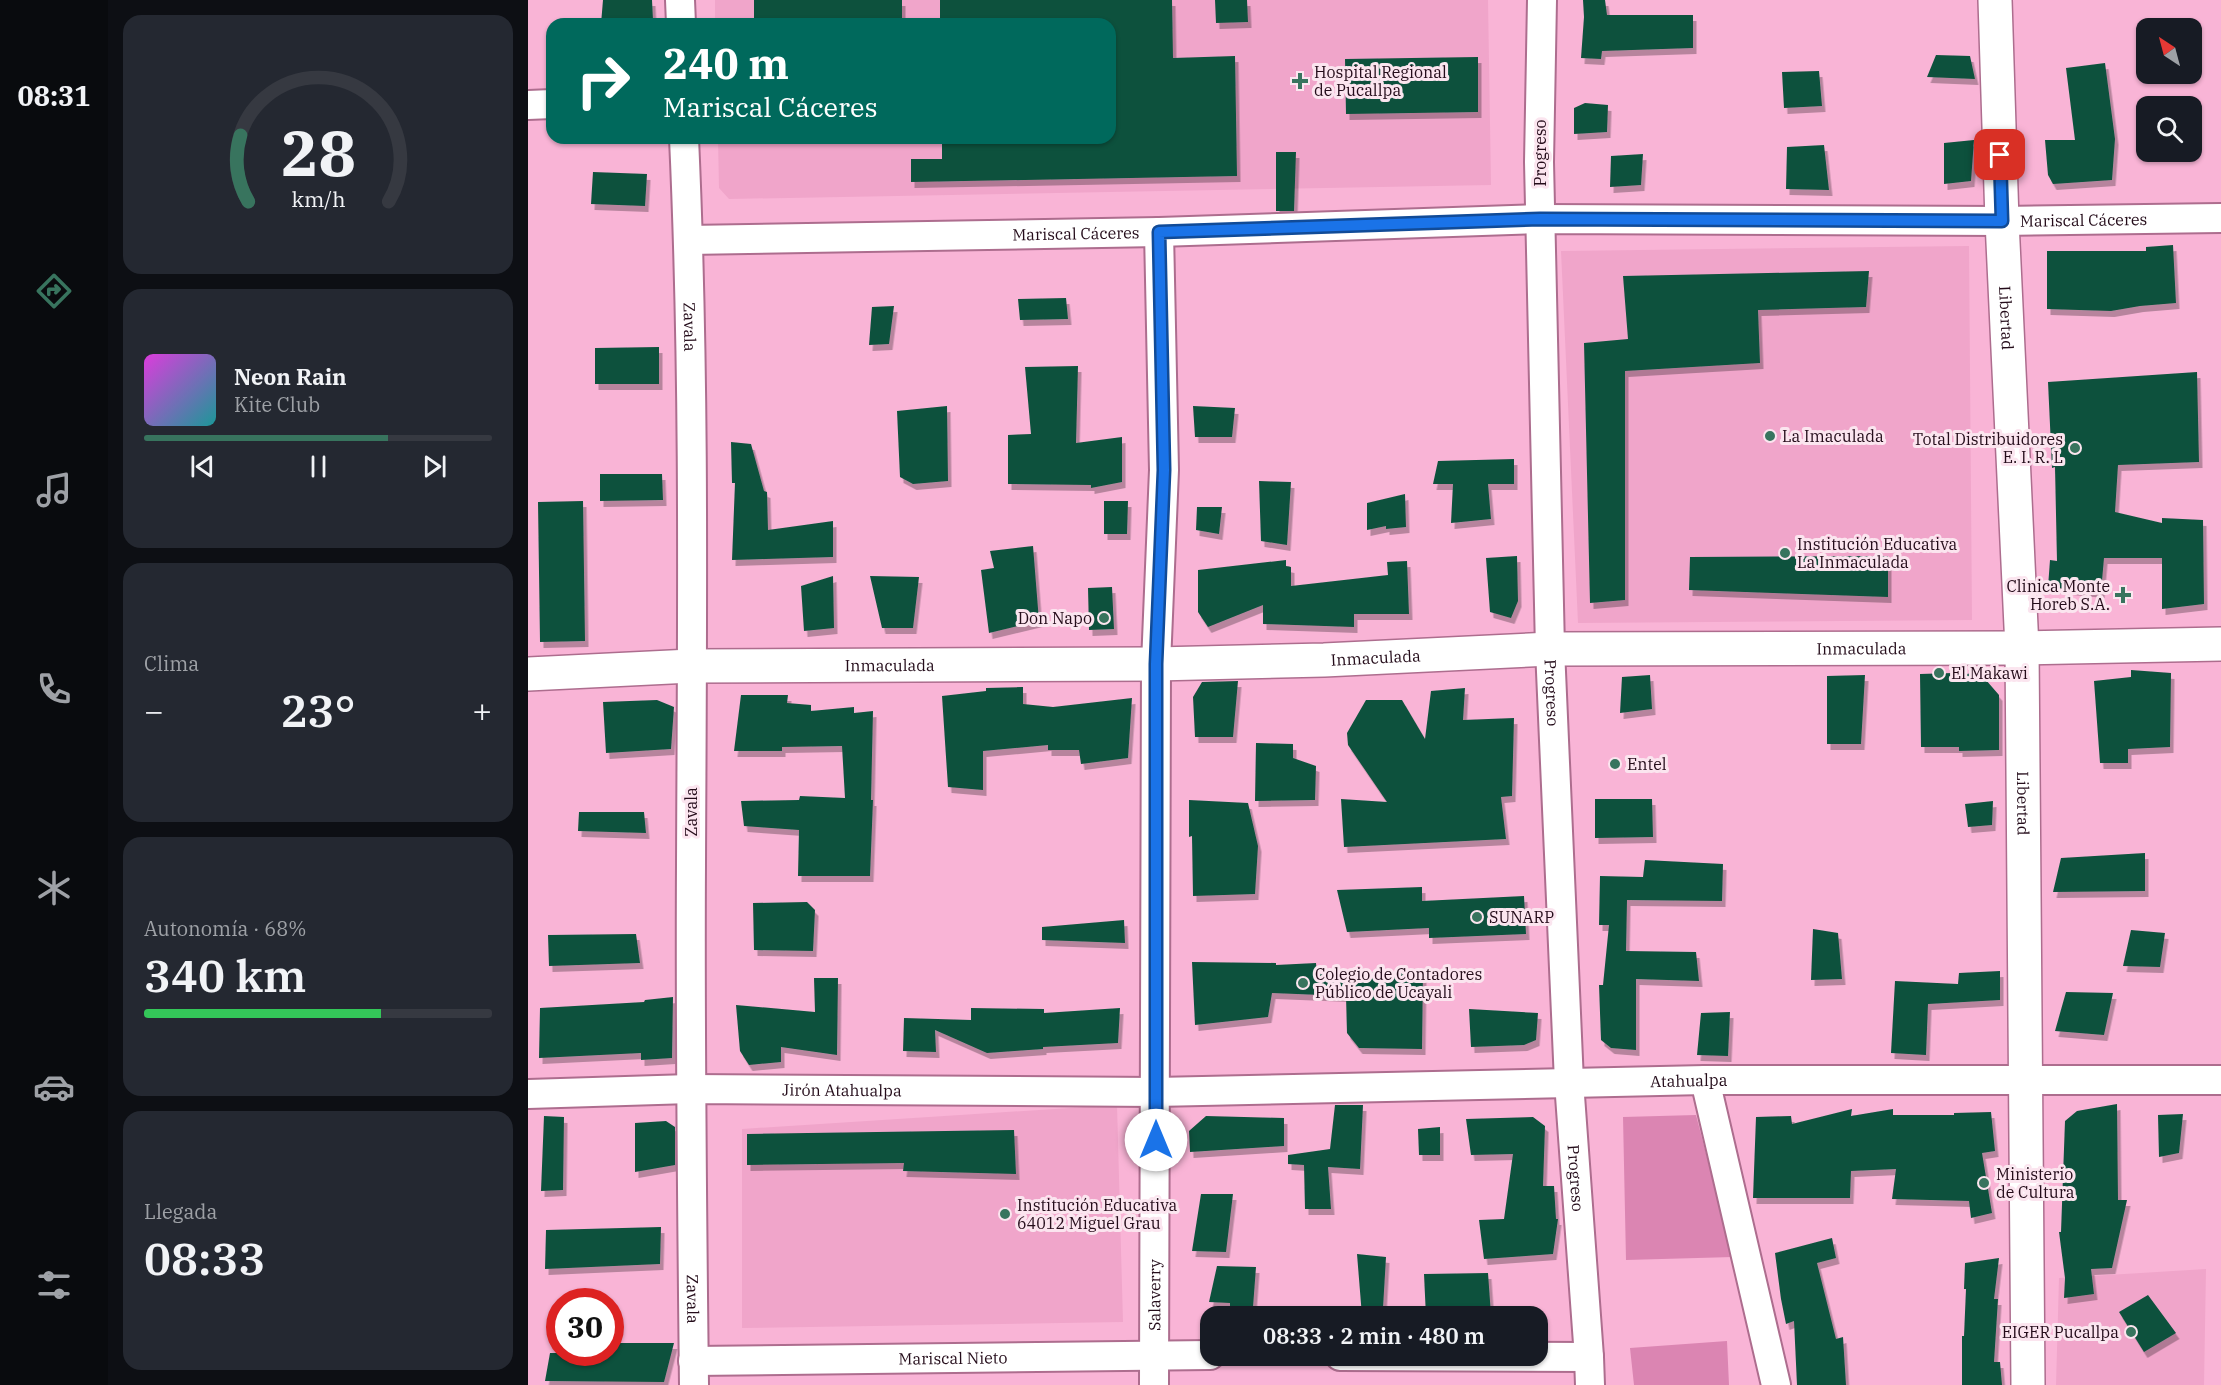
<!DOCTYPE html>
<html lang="es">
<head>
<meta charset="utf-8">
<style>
	:root { --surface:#171b24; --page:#242831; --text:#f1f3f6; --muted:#9ea1a6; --line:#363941; --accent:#38745e }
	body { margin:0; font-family:"IBM Plex Serif",serif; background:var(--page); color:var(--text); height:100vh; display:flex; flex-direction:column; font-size:22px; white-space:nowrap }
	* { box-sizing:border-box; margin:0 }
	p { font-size:20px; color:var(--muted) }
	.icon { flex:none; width:33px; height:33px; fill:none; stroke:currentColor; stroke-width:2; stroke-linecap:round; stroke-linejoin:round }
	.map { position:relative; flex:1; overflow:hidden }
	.details { display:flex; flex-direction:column; gap:15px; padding:15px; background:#0d0f14; width:420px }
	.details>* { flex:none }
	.top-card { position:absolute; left:18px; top:18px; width:570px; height:126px; border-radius:18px; box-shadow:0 2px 4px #0004; background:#00695c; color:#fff; overflow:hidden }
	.needle { width:39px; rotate:324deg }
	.buttons { position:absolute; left:1608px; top:18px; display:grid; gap:12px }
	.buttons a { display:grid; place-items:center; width:66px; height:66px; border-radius:12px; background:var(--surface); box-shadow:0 2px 4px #0004; font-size:30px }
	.speed { position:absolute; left:18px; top:1288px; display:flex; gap:12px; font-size:30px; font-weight:700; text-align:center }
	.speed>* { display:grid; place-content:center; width:78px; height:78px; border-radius:50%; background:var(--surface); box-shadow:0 2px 4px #0004; line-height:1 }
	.speed .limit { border:9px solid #d22; background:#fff; color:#111 }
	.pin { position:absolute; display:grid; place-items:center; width:51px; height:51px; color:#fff; margin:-26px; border-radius:12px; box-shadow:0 3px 9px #0006 }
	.me { position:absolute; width:66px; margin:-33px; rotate:0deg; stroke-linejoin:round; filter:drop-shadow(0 0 4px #0008) }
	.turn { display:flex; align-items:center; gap:21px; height:126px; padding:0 18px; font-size:27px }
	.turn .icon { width:78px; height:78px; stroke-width:2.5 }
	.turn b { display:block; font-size:42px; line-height:51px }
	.big { font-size:45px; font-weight:600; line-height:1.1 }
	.details .tile { flex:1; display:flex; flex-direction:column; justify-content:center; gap:9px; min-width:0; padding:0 21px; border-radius:18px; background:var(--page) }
	.details .dial { align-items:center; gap:0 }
	.dial svg { height:156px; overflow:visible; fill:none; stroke:var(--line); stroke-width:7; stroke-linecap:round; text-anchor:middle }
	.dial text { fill:var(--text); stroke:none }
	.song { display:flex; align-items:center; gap:18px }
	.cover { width:72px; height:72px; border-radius:9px; background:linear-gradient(135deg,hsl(300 70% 55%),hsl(180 70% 35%)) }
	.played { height:6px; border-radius:3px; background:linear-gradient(90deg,var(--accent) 70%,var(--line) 70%) }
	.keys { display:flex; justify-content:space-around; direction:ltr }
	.heat { display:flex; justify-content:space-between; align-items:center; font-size:33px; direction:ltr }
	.charge { height:9px; border-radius:4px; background:linear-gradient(90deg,#34c759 68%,var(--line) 0) }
	.trip { position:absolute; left:672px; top:1306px; width:348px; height:60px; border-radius:18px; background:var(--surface); box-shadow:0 2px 4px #0004; font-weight:600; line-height:60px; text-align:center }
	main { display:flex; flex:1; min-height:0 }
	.tab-bar { display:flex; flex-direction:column; width:108px; justify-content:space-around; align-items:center; background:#090b0e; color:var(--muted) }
	.tab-bar .icon { width:42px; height:42px }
	.tab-bar .selected { color:var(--accent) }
	.tab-bar b { font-size:27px; color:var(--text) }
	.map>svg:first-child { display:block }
	.built { fill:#f0a5ca }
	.green { fill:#db85b2 }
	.building { fill:#0e513d; filter:url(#shadow) }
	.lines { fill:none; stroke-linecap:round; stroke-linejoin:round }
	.street-casing { stroke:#ad6d8e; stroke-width:32 }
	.secondary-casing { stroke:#ad6d8e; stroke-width:36 }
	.street { stroke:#fff; stroke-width:28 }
	.secondary { stroke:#fff; stroke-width:33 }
	.route-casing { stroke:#114b97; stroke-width:15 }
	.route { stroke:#1a73e8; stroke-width:10 }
	.poi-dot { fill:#38745e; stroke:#fbe5ef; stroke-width:2 }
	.labels { text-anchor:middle; stroke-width:6; stroke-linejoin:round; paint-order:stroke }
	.poi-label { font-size:16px; fill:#240c1a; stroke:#fbe5ef; text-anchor:start }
	.street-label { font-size:16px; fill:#240c1a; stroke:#fbe5ef }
</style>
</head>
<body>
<main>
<nav class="tab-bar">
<b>08:31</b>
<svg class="icon selected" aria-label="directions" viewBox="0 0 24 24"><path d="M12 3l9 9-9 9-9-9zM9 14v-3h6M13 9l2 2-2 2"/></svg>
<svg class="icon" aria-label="music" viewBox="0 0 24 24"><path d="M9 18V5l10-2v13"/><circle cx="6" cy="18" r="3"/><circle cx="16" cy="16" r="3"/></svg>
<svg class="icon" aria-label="phone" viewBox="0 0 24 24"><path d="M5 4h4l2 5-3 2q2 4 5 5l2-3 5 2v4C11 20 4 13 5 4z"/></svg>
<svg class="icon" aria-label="climate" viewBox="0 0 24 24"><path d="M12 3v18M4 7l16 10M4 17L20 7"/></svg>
<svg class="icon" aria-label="car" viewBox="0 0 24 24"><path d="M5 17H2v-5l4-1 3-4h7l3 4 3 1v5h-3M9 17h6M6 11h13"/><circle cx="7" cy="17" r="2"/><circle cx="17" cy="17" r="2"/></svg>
<svg class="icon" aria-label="filters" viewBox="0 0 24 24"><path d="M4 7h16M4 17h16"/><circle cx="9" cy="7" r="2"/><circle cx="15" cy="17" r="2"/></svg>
</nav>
<section class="details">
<div class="tile dial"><svg viewBox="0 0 100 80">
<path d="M14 69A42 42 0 1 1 86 69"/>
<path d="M14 69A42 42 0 0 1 10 35" stroke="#38745e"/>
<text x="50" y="56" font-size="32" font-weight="700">28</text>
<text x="50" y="72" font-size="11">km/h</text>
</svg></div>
<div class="tile">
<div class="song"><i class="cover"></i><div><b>Neon Rain</b><p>Kite Club</p></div></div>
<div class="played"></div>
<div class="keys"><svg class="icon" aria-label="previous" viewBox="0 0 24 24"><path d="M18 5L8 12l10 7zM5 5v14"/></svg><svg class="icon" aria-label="pause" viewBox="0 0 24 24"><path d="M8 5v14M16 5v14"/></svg><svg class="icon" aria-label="next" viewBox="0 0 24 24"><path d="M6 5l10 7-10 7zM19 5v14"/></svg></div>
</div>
<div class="tile"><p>Clima</p>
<div class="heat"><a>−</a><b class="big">23°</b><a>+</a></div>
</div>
<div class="tile"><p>Autonomía · 68%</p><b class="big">340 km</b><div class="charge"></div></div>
<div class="tile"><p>Llegada</p><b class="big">08:33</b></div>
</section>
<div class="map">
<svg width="1693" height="1385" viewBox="0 0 1693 1385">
	<defs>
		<filter id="shadow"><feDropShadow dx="3.5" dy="6" stdDeviation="0" flood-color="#0004"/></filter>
	</defs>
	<rect width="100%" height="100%" fill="#f9b4d6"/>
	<!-- built -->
	<path class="built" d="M187 0H960L963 185 201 199 191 188 190 138H582V24H187Z
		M1441 246 1444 620 1050 623 1033 251Z
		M589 1105 595 1322 214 1328V1129Z
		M1678 1269 1676 1385H1528L1531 1278Z"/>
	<!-- green -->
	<path class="green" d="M1168 1115 1205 1257 1098 1260 1095 1117Z
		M1199 1341 1201 1385H1106L1102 1348Z"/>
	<!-- building -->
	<path class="building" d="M75 0H124L125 20 73 24Z
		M226 0H374V24H226Z
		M412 0H644L645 58 707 56 709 176 383 182V159H414V138H582V24H412Z
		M687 0H719L720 22 688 23Z
		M1055 0H1077L1079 15H1165V48L1074 51 1073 59 1053 58 1056 17Z
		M1408 55 1442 56 1447 79 1399 77Z
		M950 57V112L818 114 817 59Z
		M1577 63 1587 139 1584 180 1525 184 1520 175 1517 140H1547L1538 68Z
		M1291 71 1294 106 1256 108 1254 72Z
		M1057 103 1080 105 1079 132 1046 134V108Z
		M1446 140 1443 181 1416 184V143Z
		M1296 145 1301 190 1258 189 1259 147Z
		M748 152H768L766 211H748Z
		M1115 154 1113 185 1082 187 1083 156Z
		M65 172 119 174 117 206 63 204Z
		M1645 245 1648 303 1612 306 1583 311 1519 309V251H1618V247Z
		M1341 271 1338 307 1230 310 1232 363 1097 371V600L1062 603 1056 343 1100 339 1095 276Z
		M538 298 540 319 492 320 490 299Z
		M366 306 361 344 341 345 344 307Z
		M131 347V384H67V348Z
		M550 366 548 443 594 437V482L563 488V485L480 484V435L503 434 497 367Z
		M1669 372 1671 462 1590 465 1587 512 1634 523V518L1675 520 1676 604 1634 609V558H1576L1573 592 1520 587 1522 560 1529 561 1527 467 1524 468 1520 382Z
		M419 406 420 481 385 484 372 477 369 411Z
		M665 406 707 408 704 437H667Z
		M203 442 223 444 236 491 239 492 240 530 305 521V557L204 560 207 483H204Z
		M986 459V484H960L963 519 923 523 925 484H905L910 461Z
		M72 474H134L135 500 72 501Z
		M731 481 763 482 759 545 733 541Z
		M877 494 878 527 858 529V526L839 530V503Z
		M55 501 57 641 12 642 10 502Z
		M576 501H600L599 534H576Z
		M669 507H694L691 534 668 530Z
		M505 546 511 621 461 633 453 570 466 568 462 551Z
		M989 556 990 601 983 618 962 612 958 558Z
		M1360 556V597L1161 590 1162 557Z
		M758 560V566L763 567V586L860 575 859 562 879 561 881 614H826V627L735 624V605L680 627 670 612V570Z
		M305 576 306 628 276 631 273 586Z
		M342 576 391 577 385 628H354Z
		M584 587 586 629 561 630 560 588Z
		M1603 670 1643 673 1642 747 1600 749V763H1572L1566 681 1603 677Z
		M1451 672 1471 695V750L1431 751V747H1393L1392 674 1425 673 1426 676Z
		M1122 675 1124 709 1092 713 1094 677Z
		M1337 675 1333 744H1299V676Z
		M710 681 705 737H667L665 697 674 682Z
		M495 687V704L525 707 604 698 600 758 553 764 551 750H520V745L455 751V790L420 787 414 696 458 691V688Z
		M937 688 935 720 986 718 984 796 973 797 978 839 816 847 813 799 859 802 820 745 819 733 838 700H874L897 739 903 691Z
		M213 695H260L259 703 283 705V711L326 707V713L345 711 343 800H345L342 876H270L271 830 216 826 213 801 271 800 272 796 317 798 314 746 254 747V751H206Z
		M129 700 146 707 143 749 78 753 75 702Z
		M728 743 765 744V758L788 766 787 800 727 801Z
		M1067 799H1124L1125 837 1067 838Z
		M661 800 720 803 730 846 727 894 665 896 664 836 661 837Z
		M1465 801 1464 825 1440 827 1437 804Z
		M51 812H116L118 833 50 831Z
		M1617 853V891L1525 892 1533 858Z
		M1117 860 1195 864 1194 901 1099 900 1098 951 1168 952 1171 981 1108 979V1050L1083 1048 1073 1040 1071 985H1075L1081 925H1071L1072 876 1115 877Z
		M894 887V901L996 896 998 934 901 938V928L819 932 809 890Z
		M279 902 287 910 285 951 226 950 225 903Z
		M596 920 597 943 514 940V927Z
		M1285 929 1310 933 1314 979 1283 980Z
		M1603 930 1637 933 1632 967 1595 966Z
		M108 934 112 963 21 966 20 935Z
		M664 962 748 963V965L788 963 789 974 895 971 894 1049 831 1048 819 1033 818 996 744 993 740 1017 667 1025Z
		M1472 971V1000L1400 1004 1398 1055 1363 1053 1367 981 1430 984 1431 973Z
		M286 978H310L309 1055 253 1047V1062L221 1065 212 1051 208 1005 287 1012Z
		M1538 992 1585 993 1576 1035 1527 1031Z
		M145 997 144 1058 113 1060V1053L11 1058 12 1008 116 1002 117 1000Z
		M443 1008 516 1009V1013L592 1008 590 1043 515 1047V1049L459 1053 407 1030 408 1052 375 1051 376 1018 443 1020Z
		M941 1009 1010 1013 1008 1040 996 1045 943 1047Z
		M1202 1012 1200 1056 1169 1055 1173 1013Z
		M1589 1104 1590 1200H1599L1584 1268 1563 1269 1566 1294 1536 1298 1537 1278 1531 1232H1533L1537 1121 1549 1111Z
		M807 1105H835L832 1169 800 1167 803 1209H777L776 1165 760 1164V1155L802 1149Z
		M1324 1109 1323 1116 1365 1109V1115H1426V1113L1463 1112 1467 1151 1454 1153 1464 1213 1443 1218 1441 1201 1364 1199 1368 1169 1323 1171 1322 1198H1225L1228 1117 1263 1116 1264 1124Z
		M1655 1114 1651 1153 1631 1157 1630 1115Z
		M16 1116 36 1117 35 1190 13 1191Z
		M678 1116 756 1118V1146L662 1152 661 1131Z
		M1005 1117 1017 1126 1015 1186H1026L1028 1219H1030L1025 1254 956 1259 951 1220 976 1219 985 1154 943 1155 938 1119Z
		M138 1121 147 1127V1165L107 1172V1123Z
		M912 1127V1155H891L890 1129Z
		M486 1130 488 1174 375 1171 376 1163 219 1165V1134Z
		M673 1194H705L698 1252 664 1251Z
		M133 1227 132 1264 17 1269 18 1230Z
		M1304 1238 1308 1258 1289 1263 1308 1339 1315 1337 1318 1385H1269L1266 1321 1258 1324 1253 1299 1247 1253Z
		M829 1254 858 1257 855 1308 834 1316Z
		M1471 1258 1466 1299H1470L1466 1362H1472L1474 1385H1434V1336H1436L1438 1289H1436L1437 1263Z
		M689 1266 728 1267 725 1307 702 1312V1303L681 1302Z
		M960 1273 963 1315 898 1317 896 1274Z
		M1620 1295 1648 1333 1616 1352 1591 1312Z
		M82 1343H146L136 1382 17 1381 22 1353H82Z"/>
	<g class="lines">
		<defs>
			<g id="street">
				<path d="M152 0 153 24"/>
				<path id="s1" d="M1014 0 1011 162 1022 649 1041 1082 1061 1357 1062 1385"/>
				<path d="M0 105 24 104"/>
				<path id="s2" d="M156 138C167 380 164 623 163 865 162 1038 164 1212 166 1385"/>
				<path id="s3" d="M160 240 631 232 1012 219 1474 221 1693 218"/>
				<path d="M1177 1080 1248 1385"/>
				<path id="s4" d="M0 1094 162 1089 628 1092 1177 1080H1693"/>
				<path d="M812 1356 1061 1357"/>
				<path id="s5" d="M165 1361 682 1355"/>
				<path id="s6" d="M626 1385 628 664 636 470 631 232"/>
			</g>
			<g id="secondary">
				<path id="s7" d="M1467 0 1474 221 1494 648 1500 1385"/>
				<path id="s8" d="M0 674 163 666 628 664 796 660 1022 649 1494 648 1693 644"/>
			</g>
		</defs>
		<!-- street casing -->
		<use href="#street" class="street-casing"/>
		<!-- secondary casing -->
		<use href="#secondary" class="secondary-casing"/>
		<!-- street -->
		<use href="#street" class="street"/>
		<!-- secondary -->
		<use href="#secondary" class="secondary"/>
	</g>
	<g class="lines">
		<defs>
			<path id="route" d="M628 1140V664L636 470 631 232 1012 219 1474 221 1472 155"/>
		</defs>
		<!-- route casing -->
		<use href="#route" class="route-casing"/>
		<!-- route -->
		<use href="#route" class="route"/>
	</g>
	<!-- markers -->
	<g class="poi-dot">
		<path d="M769 72h6v6h6v6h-6v6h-6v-6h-6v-6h6z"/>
		<circle cx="1242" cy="436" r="6"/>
		<circle cx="1547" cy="448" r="6"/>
		<circle cx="1257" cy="553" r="6"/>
		<path d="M1592 586h6v6h6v6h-6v6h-6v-6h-6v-6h6z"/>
		<circle cx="576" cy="618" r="6"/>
		<circle cx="1411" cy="673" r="6"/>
		<circle cx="1087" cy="764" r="6"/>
		<circle cx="949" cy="917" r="6"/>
		<circle cx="775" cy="983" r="6"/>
		<circle cx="1456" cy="1183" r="6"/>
		<circle cx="477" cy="1214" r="6"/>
		<circle cx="1603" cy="1332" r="6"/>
	</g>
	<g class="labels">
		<!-- poi labels -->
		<g class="poi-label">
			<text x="786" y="78">Hospital Regional<tspan x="786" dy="18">de Pucallpa</tspan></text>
			<text x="1254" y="442">La Imaculada</text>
			<text x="1535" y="445" text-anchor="end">Total Distribuidores<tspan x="1535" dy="18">E. I. R. L</tspan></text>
			<text x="1269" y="550">Institución Educativa<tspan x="1269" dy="18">La Inmaculada</tspan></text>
			<text x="1582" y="592" text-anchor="end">Clinica Monte<tspan x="1582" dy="18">Horeb S.A.</tspan></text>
			<text x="564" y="624" text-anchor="end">Don Napo</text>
			<text x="1423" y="679">El Makawi</text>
			<text x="1099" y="770">Entel</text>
			<text x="961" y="923">SUNARP</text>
			<text x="787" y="980">Colegio de Contadores<tspan x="787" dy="18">Público de Ucayali</tspan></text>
			<text x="1468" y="1180">Ministerio<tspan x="1468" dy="18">de Cultura</tspan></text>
			<text x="489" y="1211">Institución Educativa<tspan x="489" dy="18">64012 Miguel Grau</tspan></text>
			<text x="1591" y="1338" text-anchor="end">EIGER Pucallpa</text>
		</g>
		<!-- street labels -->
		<g class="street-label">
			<text transform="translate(1012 153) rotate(-90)" y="6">Progreso</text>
			<text dy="6" stroke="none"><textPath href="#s3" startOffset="1396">Mariscal Cáceres</textPath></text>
			<text dy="6" stroke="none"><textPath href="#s3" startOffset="388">Mariscal Cáceres</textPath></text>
			<text dy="6" stroke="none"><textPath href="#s7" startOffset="318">Libertad</textPath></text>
			<text dy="6" stroke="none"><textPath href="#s2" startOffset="189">Zavala</textPath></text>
			<text dy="6" stroke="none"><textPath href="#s8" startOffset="1334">Inmaculada</textPath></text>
			<text dy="6" stroke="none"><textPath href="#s8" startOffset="848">Inmaculada</textPath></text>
			<text dy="6" stroke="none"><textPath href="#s8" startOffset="362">Inmaculada</textPath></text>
			<text dy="6" stroke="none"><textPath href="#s1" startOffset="693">Progreso</textPath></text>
			<text dy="6" stroke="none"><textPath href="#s7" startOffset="804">Libertad</textPath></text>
			<text transform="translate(163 812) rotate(-90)" y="6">Zavala</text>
			<text dy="6" stroke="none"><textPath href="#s4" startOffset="1161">Atahualpa</textPath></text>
			<text dy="6" stroke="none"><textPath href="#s4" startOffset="314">Jirón Atahualpa</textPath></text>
			<text dy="6" stroke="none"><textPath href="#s1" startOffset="1179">Progreso</textPath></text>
			<text dy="6" stroke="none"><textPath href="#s6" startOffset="90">Salaverry</textPath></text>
			<text dy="6" stroke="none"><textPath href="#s2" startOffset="1161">Zavala</textPath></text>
			<text dy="6" stroke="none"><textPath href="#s5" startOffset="260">Mariscal Nieto</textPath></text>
		</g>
	</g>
</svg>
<div class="buttons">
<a><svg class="needle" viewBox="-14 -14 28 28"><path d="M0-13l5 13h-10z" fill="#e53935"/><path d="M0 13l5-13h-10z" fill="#9ea1a6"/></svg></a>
<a><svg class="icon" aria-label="search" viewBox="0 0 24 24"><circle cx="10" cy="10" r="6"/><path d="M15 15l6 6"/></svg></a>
</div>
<div class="speed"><div class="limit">30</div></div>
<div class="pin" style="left:1472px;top:155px;background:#d93025"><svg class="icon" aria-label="arrive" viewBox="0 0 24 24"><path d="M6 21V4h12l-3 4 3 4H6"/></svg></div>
<svg class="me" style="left:628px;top:1140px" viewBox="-20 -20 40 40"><circle r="19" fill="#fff"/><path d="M0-13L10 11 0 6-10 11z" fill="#1a73e8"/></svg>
<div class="trip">08:33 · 2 min · 480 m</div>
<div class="top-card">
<div class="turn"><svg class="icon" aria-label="right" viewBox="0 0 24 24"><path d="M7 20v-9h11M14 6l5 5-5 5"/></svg><div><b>240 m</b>Mariscal Cáceres</div></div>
</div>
</div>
</main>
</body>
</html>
